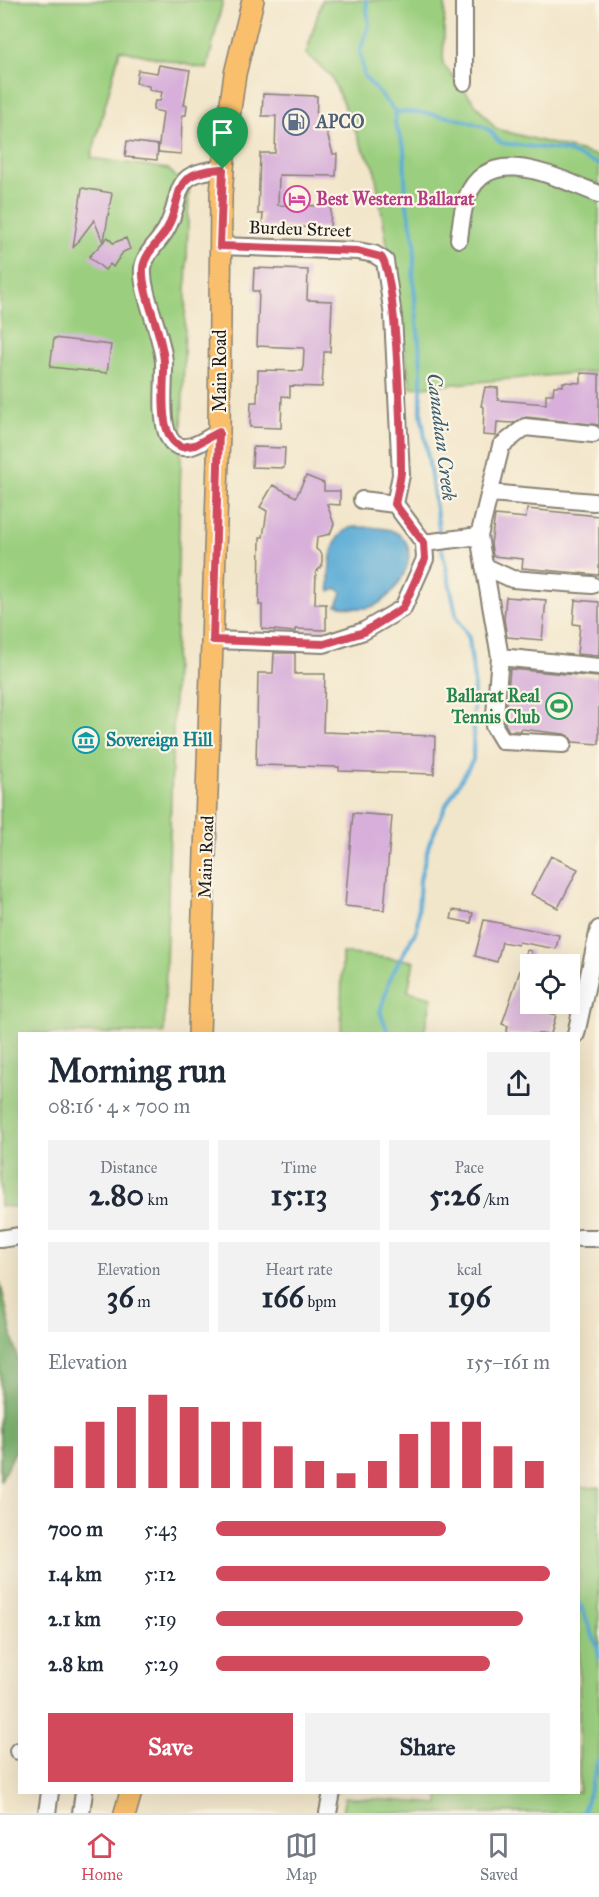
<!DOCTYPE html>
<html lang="en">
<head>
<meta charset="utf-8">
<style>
	:root { --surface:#fff; --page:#f2f2f3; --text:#1f2937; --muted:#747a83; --line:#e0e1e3; --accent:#d1495b }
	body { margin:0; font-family:"IM FELL Great Primer",serif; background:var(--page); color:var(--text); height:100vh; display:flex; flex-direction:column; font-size:22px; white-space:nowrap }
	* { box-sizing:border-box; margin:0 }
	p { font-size:20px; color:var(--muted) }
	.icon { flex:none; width:33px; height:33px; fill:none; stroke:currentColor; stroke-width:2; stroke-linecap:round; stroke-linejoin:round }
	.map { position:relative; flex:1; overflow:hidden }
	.panel { position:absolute; left:18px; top:1032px; width:562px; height:762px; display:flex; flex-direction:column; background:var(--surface); border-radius:0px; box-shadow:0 6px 24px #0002 }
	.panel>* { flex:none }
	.tools { position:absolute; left:520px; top:954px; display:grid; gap:12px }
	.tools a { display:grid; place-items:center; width:60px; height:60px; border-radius:0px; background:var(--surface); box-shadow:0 6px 24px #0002; font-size:30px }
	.pin { position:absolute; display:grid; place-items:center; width:51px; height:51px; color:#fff; margin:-62px -26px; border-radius:50% 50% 50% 0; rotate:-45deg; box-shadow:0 0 6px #0007 }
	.pin .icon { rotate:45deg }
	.round { display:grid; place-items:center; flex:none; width:63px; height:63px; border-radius:0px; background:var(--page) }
	.head { display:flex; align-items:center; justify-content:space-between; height:102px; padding:0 30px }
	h1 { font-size:33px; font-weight:700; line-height:45px }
	.figures { display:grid; grid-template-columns:repeat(3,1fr); gap:9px; height:102px; padding:6px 30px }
	.figures div { display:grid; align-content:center; border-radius:0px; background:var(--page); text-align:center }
	.figures b { font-size:30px; font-weight:700 }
	.figures small { font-size:16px; font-weight:400 }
	.figures p { font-size:16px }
	.chart { height:168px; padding:12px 30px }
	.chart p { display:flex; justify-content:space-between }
	.chart svg { width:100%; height:108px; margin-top:6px; stroke:var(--accent); stroke-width:6 }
	.button { display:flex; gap:12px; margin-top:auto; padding:12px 30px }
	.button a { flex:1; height:69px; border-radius:0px; background:var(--accent); color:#fff; font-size:24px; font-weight:700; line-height:69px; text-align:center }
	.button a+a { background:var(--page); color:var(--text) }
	ul { padding:0 30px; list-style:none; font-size:20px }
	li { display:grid; grid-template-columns:96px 72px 1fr; align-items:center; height:45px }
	li i { height:15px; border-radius:8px; background:var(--accent) }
	.tab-bar { display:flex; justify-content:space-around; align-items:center; height:84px; border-top:2px solid var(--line); background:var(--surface); font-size:16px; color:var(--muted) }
	.tab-bar a { display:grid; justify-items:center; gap:3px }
	.tab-bar .on { color:var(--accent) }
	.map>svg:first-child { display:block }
</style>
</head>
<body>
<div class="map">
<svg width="599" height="1813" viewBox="0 0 599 1813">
	<rect width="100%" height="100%" fill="#fcf5e5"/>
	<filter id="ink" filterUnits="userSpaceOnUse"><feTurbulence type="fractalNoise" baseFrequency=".0167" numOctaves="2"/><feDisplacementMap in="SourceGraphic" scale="12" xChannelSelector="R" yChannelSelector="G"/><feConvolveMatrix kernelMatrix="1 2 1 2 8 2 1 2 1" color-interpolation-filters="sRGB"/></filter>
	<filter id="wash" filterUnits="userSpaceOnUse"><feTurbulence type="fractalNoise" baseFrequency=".008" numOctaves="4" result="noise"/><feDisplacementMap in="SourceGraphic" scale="24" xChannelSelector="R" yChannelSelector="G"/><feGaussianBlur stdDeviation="1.35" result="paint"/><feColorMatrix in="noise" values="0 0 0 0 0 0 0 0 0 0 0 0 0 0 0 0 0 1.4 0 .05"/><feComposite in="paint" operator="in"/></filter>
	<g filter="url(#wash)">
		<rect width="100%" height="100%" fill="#f2e6ca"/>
		<!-- green -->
		<path fill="#9bcf7f" stroke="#5c764e" stroke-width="1.5" d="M0,0H223L207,69L120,50L91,158L168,169L189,189L164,1033L20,1034L19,1207L0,1206Z
			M322,0H445L443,64L496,129L599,156V371L411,388L374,166L363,149L331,76L306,54Z
			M342,953L414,961L408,991L432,997L424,1033H341Z
			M579,1487H599V1813H342L345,1797L439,1804V1793L579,1792Z"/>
		<!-- forest -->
		<path fill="#7cb26e" stroke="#4c6745" stroke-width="1.5" d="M0,1281L20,1370L19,1444L0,1482Z"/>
		<!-- water -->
		<path fill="#5cacd6" stroke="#3c6479" stroke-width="1.5" d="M370,527C377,528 387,528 393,531C428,546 398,595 374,606C363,610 348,608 337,605L342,593L338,589L330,591L329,587C329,569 329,536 350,528C355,526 364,528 370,527Z"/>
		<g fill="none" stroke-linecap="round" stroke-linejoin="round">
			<!-- stream -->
			<path stroke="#5cacd6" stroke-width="4" d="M366,0L369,26L360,51L364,76L396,112L395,123L404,148L406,201L415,243L413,276L421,366V412L440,535
				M396,112C416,110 473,119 489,130C495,134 495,140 502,143L566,151L599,164
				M389,1034L380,1012L391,976L417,929L420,879L429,844L446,805L473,760L474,680L469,638L457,618L442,549
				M579,1601L598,1648L599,1658
				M583,1813L599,1760"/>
		</g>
		<g id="blocks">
			<!-- building -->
			<path fill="#d7afda" d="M159,65L190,70L184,105H187L186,115H182L181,154L158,152L163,112L153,110L155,101H160L162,92L149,90V86L136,83L138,70L157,73Z
				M263,94L317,96L316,127H325L333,154H337L336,176L279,175L278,205L331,206L330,228L262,226L263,214H258L260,153H275L276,116H262Z
				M127,141L158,145L157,160L125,157Z
				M82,188L112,193L104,241L108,237L113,243L126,238L130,249L123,252L113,267L110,264L105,270L89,257L103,242L94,220L73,248Z
				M254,268L308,270L307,300L332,301L330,352H324L322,387L290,386V397L282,396L281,428L250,427L251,402H257L258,370L303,371L304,348L257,346L259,291H253Z
				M54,338L111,345L107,373L50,367Z
				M581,373L599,374V425L526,417L513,423L497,422L496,436L483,435L484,407L481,406L485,387L498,388V400L546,404V394H553L554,386H563V382L581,383Z
				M253,447L285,448L284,468L252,467Z
				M306,476L324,483V491H340V505L327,504L334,524L330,534L317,537L316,549L322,554V566L316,572L315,604H326V630L295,629V632L262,629V605H259L260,537H263L267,511L260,507L273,485L296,497Z
				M527,509L599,516V575L522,568L523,559L493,556L491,544L495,515L526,518Z
				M506,597L546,600L542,640L507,637L504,619Z
				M575,600L599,602V656L577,654L580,625L573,624Z
				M274,653H295V674H325L323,732L435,736L434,774L339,771V767L256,765L258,673H273Z
				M510,669L599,677V744L573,742L569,736L564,734L521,729V731H509L505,724Z
				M353,813L392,816L384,910L345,906Z
				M551,856L578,869L558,908L531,894Z
				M453,910L473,913L471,923L451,919Z
				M484,920L559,935L556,949L519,942L518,945L502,942L497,962L475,956Z
				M527,950L531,951V1009L556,1015L551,1034H506L508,1026L502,1024Z"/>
		</g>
	</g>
	<g filter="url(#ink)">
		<use href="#blocks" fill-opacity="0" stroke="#878173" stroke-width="1.5"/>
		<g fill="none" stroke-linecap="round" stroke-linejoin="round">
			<defs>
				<path id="minor" d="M464,82V0
					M459,239C461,225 462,210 467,197C490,141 558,179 599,194
					M220,246L358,251L374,254L385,261L393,316L401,475L395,504
					M219,432C207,438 187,455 173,443C158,429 165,381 164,362C162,333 141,293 143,268C145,252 160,242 167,228C185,194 168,172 223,169
					M490,493L594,502
					M479,536L501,446L525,427L593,434
					M424,543L479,536L500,657L599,667
					M484,566L512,579L592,585
					M213,640L324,644L364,631L403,608L425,559L424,543L395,504L362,500
					M500,657L494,726L503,741L563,744
					M576,1034L599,929
					M579,1238H599
					M0,1239L20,1236
					M18,1751H20
					M47,1813L50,1792
					M81,1813L84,1792
					M328,1813L332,1792"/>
				<path id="major" d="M199,1034L219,432L221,195L225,145L235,74L253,0
					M125,1813L131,1792"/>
			</defs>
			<!-- minor casing -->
			<use href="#minor" stroke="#878173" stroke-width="20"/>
			<!-- major casing -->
			<use href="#major" stroke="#878173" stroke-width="24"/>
			<!-- minor -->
			<use href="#minor" stroke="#fff" stroke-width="16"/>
			<!-- major -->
			<use href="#major" stroke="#f9bf6d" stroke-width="21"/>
		</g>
	</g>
	<g fill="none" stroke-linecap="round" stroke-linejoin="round" filter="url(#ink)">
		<defs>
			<path id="route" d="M223,169L220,246L358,251L381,257C397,273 401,441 401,472C400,482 397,494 395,504L424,543L425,559L403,608L364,632L324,644L213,640L219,432L195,445L182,447C156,438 165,385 164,362C163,333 141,294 143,268C145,252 160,242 167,229C185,194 168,172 223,169Z"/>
		</defs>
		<!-- route casing -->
		<use href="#route" stroke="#fff" stroke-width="12"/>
		<!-- route -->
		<use href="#route" stroke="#d1495b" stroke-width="8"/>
	</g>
	<!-- icons -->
	<defs>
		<symbol id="fuel-ring" viewBox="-11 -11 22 22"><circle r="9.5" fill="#fcf5e5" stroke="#5c6f8a" stroke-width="1.5"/><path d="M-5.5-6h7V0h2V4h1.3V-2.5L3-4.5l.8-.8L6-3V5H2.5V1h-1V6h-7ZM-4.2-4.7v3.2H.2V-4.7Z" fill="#5c6f8a"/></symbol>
		<symbol id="hotel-ring" viewBox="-11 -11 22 22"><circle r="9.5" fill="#fcf5e5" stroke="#d1479c" stroke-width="1.5"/><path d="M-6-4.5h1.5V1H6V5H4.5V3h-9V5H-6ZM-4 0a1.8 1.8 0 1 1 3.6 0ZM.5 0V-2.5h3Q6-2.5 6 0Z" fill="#d1479c"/></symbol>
		<symbol id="stadium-ring" viewBox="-11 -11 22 22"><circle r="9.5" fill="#fcf5e5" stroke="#2e9e5b" stroke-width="1.5"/><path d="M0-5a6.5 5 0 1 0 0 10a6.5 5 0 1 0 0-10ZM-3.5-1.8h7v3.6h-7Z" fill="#2e9e5b"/></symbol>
		<symbol id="museum-ring" viewBox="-11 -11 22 22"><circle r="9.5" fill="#fcf5e5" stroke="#0f9aa8" stroke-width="1.5"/><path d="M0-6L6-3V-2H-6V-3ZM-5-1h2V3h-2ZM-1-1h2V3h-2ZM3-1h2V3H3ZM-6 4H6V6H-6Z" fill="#0f9aa8"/></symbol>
	</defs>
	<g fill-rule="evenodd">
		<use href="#fuel-ring" x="281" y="107" width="30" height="30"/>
		<use href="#hotel-ring" x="282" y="184" width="30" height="30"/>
		<use href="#stadium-ring" x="544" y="691" width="30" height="30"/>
		<use href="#museum-ring" x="71" y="725" width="30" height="30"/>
	</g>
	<g text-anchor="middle" stroke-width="4.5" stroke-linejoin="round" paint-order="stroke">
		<!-- service labels -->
		<g font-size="18" font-weight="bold" fill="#4e5e75" stroke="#fcf5e5" text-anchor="start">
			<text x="316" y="128">APCO</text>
		</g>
		<!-- hotel labels -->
		<g font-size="18" font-weight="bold" fill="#b23c85" stroke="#fcf5e5" text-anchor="start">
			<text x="316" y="205">Best Western Ballarat</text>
		</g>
		<!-- street labels -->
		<g font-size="18" fill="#1c1c1c" stroke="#fcf5e5">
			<text transform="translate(300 229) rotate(2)" y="6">Burdeu Street</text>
			<text transform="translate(220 371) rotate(-90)" y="6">Main Road</text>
			<text transform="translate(206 857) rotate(-88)" y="6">Main Road</text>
		</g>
		<!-- leisure labels -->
		<g font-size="18" font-weight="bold" fill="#27864d" stroke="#fcf5e5" text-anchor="end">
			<text x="540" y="702">Ballarat Real<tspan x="540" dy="21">Tennis Club</tspan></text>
		</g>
		<!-- culture labels -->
		<g font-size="18" font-weight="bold" fill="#0d838f" stroke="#fcf5e5" text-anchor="start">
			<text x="106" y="746">Sovereign Hill</text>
		</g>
		<!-- water labels -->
		<g font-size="20" font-style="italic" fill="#395d70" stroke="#fcf5e5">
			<text transform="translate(442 437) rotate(83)" y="7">Canadian Creek</text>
		</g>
	</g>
</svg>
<div class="tools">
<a><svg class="icon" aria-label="locate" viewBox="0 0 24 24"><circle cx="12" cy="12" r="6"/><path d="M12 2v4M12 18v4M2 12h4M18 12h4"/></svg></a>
</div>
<div class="pin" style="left:223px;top:169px;background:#1e9e55"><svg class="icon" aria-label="arrive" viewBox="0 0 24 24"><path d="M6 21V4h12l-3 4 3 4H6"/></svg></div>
<section class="panel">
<div class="head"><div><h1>Morning run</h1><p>08:16 · 4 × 700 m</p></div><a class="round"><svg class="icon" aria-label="share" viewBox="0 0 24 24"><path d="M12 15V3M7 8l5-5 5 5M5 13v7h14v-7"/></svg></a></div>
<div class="figures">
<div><p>Distance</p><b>2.80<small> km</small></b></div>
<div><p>Time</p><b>15:13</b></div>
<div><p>Pace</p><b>5:26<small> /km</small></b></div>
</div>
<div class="figures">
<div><p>Elevation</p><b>36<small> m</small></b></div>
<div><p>Heart rate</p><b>166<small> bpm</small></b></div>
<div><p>kcal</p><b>196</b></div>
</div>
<div class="chart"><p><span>Elevation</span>155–161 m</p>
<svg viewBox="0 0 160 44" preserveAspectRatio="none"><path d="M5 44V27M15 44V17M25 44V11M35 44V6M45 44V11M55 44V17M65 44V17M75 44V27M85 44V33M95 44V38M105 44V33M115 44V22M125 44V17M135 44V17M145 44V27M155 44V33"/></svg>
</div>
<ul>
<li><b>700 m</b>5:43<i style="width:69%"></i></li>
<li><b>1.4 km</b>5:12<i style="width:100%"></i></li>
<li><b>2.1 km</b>5:19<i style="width:92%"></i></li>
<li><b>2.8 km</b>5:29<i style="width:82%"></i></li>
</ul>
<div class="button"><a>Save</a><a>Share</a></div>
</section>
</div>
<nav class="tab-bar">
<a class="on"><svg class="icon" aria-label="home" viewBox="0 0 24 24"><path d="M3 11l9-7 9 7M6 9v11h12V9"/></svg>Home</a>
<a><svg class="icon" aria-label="map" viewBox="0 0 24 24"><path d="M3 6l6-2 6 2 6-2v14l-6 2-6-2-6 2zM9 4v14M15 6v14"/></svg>Map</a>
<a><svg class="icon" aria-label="saved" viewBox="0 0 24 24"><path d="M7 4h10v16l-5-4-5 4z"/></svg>Saved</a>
</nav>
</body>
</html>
